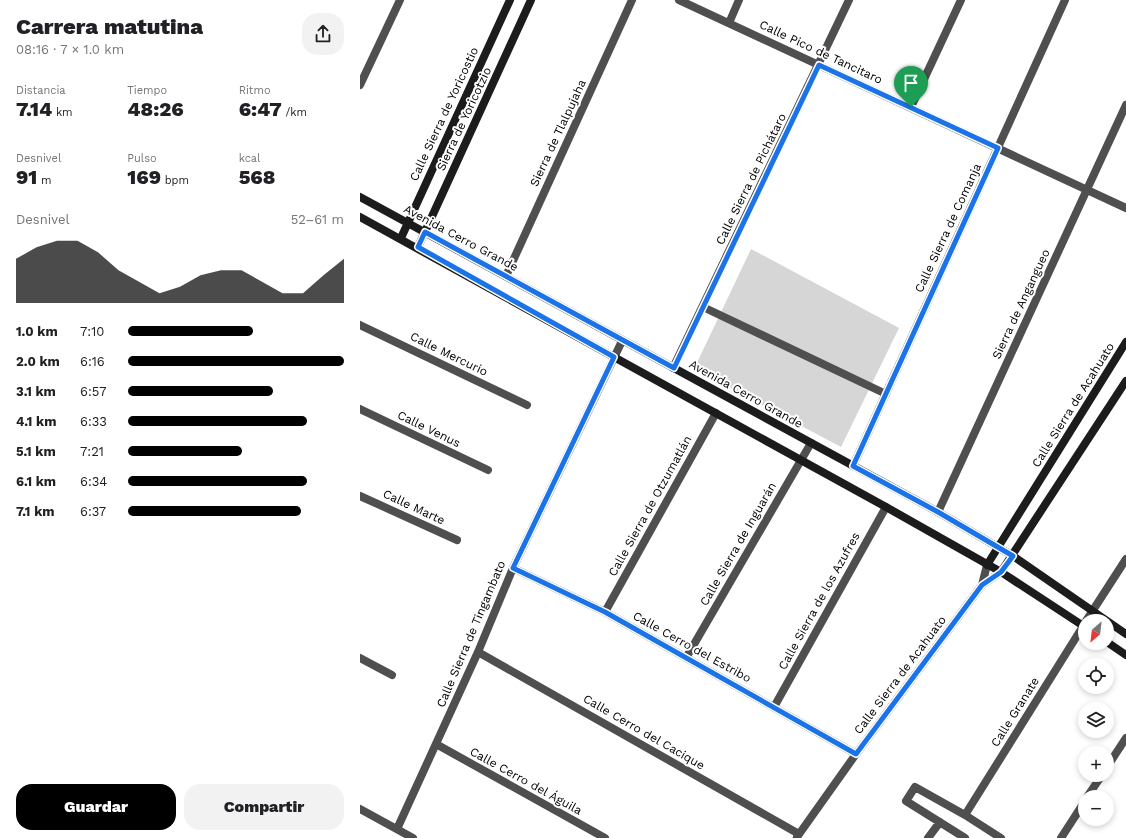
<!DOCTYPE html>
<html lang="es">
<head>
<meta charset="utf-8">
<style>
	:root { --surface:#fff; --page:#f2f2f2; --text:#202124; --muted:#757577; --accent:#000 }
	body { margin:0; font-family:"Work Sans",sans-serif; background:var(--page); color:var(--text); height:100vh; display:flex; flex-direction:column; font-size:15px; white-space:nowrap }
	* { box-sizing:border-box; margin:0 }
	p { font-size:13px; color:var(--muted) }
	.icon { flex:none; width:22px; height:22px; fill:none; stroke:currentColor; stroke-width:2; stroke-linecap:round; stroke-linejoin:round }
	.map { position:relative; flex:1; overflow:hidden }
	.panel { display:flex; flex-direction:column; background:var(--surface); width:360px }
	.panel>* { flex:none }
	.needle { width:26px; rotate:208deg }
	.fabs { position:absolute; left:718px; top:614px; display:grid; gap:8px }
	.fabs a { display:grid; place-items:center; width:36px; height:36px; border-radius:50%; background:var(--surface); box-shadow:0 2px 6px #0003; font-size:20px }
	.pin { position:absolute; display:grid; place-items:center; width:34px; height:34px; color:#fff; margin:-41px -17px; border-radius:50% 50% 50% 0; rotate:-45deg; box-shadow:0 0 4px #0007 }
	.pin .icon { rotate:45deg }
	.round { display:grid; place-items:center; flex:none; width:42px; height:42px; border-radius:16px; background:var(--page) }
	.overview { display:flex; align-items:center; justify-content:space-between; height:68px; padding:0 16px }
	h1 { font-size:22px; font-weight:800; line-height:30px }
	.figures { display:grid; grid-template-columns:repeat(3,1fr); gap:6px; height:68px; padding:4px 16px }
	.figures div { display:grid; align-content:center }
	.figures b { font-size:20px; font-weight:800 }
	.figures small { font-size:11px; font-weight:400 }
	.figures p { font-size:11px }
	.chart { height:112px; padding:8px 16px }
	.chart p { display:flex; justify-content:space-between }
	.chart svg { width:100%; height:72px; margin-top:4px; fill:var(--accent); opacity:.7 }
	.primary-button { display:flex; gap:8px; margin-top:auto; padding:8px 16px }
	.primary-button a { flex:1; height:46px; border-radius:16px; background:var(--accent); color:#fff; font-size:16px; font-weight:800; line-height:46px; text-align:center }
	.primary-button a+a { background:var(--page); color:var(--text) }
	ul { padding:0 16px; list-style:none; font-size:13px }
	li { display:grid; grid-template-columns:64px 48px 1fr; align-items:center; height:30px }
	li i { height:10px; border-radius:5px; background:var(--accent) }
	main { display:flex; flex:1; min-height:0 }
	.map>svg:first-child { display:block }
</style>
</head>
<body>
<main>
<section class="panel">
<div class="overview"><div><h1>Carrera matutina</h1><p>08:16 · 7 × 1.0 km</p></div><a class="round"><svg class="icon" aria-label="share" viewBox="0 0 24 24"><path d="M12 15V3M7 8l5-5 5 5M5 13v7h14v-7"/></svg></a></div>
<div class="figures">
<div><p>Distancia</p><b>7.14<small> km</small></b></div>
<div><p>Tiempo</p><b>48:26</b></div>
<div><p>Ritmo</p><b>6:47<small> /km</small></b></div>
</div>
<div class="figures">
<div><p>Desnivel</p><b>91<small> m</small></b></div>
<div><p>Pulso</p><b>169<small> bpm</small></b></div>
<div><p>kcal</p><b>568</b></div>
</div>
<div class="chart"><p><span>Desnivel</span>52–61 m</p>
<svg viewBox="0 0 160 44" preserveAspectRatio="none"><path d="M0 44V17L10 10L20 6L30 6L40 13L50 24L60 31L70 38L80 34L90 27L100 24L110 24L120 31L130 38L140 38L150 27L160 17V44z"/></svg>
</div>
<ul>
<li><b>1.0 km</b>7:10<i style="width:58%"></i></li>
<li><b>2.0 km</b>6:16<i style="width:100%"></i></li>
<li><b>3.1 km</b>6:57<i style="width:67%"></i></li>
<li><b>4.1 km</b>6:33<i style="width:83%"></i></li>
<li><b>5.1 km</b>7:21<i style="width:53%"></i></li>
<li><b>6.1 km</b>6:34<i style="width:83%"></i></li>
<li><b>7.1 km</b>6:37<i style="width:80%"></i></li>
</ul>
<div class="primary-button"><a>Guardar</a><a>Compartir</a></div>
</section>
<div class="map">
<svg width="766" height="838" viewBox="0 0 766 838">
	<rect width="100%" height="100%" fill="#fff"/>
	<!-- green -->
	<path fill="#d6d6d6" d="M391,249L539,328L481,447L334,369Z"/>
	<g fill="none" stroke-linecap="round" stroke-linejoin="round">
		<!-- lane -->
		<path stroke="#4f4f4f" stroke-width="8" d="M343,307L526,394"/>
		<!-- street -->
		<path stroke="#4f4f4f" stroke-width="8" d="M319,0L766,208
			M369,23L379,0
			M0,85L40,0
			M551,107L601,0
			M146,276L272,0
			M0,325L167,405
			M313,368L489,0
			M0,409L128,470
			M493,466L705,0
			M0,496L97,540
			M578,512L766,105
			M153,568L245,612L496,754
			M622,585L627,565
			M245,612L356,413
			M726,621L766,559
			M118,652L439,834
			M0,658L32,675
			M326,658L451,443
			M414,707L526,507
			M76,744L245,838
			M747,767L766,738
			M727,797L742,775
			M0,809L53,838
			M605,815L725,623
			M37,829L118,652L153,568L262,341
			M437,837L496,754L622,585L641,572
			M568,838L580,822
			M605,838L546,801L555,787L605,815L641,838
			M701,838L725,801"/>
		<!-- secondary -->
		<path stroke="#1c1c1c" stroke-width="8" d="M0,197L578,512L653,556L766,634
			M0,217L526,507L641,572L725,627
			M41,238L150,0
			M58,247L171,0
			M627,565L766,342
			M641,572L766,381
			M747,642L766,655"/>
	</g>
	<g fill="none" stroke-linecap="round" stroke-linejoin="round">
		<defs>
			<path id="route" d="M459,65L638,148L493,466L578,512L653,556L641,572L622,585L496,754L245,612L153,568L254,357L58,247L65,232L314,368Z"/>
		</defs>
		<!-- route casing -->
		<use href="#route" stroke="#fff" stroke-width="8"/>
		<!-- route -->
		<use href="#route" stroke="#1a73e8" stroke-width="5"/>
	</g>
	<g text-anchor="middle" stroke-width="4" stroke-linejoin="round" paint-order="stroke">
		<!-- street labels -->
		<g font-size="12" fill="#000" stroke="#fff">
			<text transform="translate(461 52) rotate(25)" y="4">Calle Pico de Tancitaro</text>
			<text transform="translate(84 114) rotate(-65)" y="4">Calle Sierra de Yoricostio</text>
			<text transform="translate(104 119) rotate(-65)" y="4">Sierra de Yoricotzio</text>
			<text transform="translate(198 133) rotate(-65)" y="4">Sierra de Tlalpujaha</text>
			<text transform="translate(391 179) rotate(-64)" y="4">Calle Sierra de Pichátaro</text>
			<text transform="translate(588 228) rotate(-65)" y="4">Calle Sierra de Comanja</text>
			<text transform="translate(101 238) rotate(28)" y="4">Avenida Cerro Grande</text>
			<text transform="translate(661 304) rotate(-65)" y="4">Sierra de Angangueo</text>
			<text transform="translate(89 354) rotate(26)" y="4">Calle Mercurio</text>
			<text transform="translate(386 394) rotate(29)" y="4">Avenida Cerro Grande</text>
			<text transform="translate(713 405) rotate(-58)" y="4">Calle Sierra de Acahuato</text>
			<text transform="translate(69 429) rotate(26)" y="4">Calle Venus</text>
			<text transform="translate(290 506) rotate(-61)" y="4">Calle Sierra de Otzumatlán</text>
			<text transform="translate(54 507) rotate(25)" y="4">Calle Marte</text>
			<text transform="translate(378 544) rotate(-60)" y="4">Calle Sierra de Inguarán</text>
			<text transform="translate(459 601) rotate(-61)" y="4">Calle Sierra de los Azufres</text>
			<text transform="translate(111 634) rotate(-67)" y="4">Calle Sierra de Tingambato</text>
			<text transform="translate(332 647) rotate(29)" y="4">Calle Cerro del Estribo</text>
			<text transform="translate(540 675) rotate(-53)" y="4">Calle Sierra de Acahuato</text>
			<text transform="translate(655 712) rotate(-58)" y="4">Calle Granate</text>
			<text transform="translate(284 732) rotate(30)" y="4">Calle Cerro del Cacique</text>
			<text transform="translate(166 781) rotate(29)" y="4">Calle Cerro del Águila</text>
		</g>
	</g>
</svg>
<div class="fabs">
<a><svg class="needle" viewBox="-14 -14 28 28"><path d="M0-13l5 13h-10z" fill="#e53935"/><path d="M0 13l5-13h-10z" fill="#757577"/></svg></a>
<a><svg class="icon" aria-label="locate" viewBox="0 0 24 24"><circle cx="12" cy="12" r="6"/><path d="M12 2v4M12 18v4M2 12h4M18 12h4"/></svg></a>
<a><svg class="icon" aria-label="layers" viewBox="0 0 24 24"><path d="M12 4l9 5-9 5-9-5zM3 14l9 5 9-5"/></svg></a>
<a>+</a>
<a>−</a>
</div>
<div class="pin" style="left:551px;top:107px;background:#1e9e55"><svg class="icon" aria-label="arrive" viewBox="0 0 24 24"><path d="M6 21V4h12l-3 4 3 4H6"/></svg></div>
</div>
</main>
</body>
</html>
